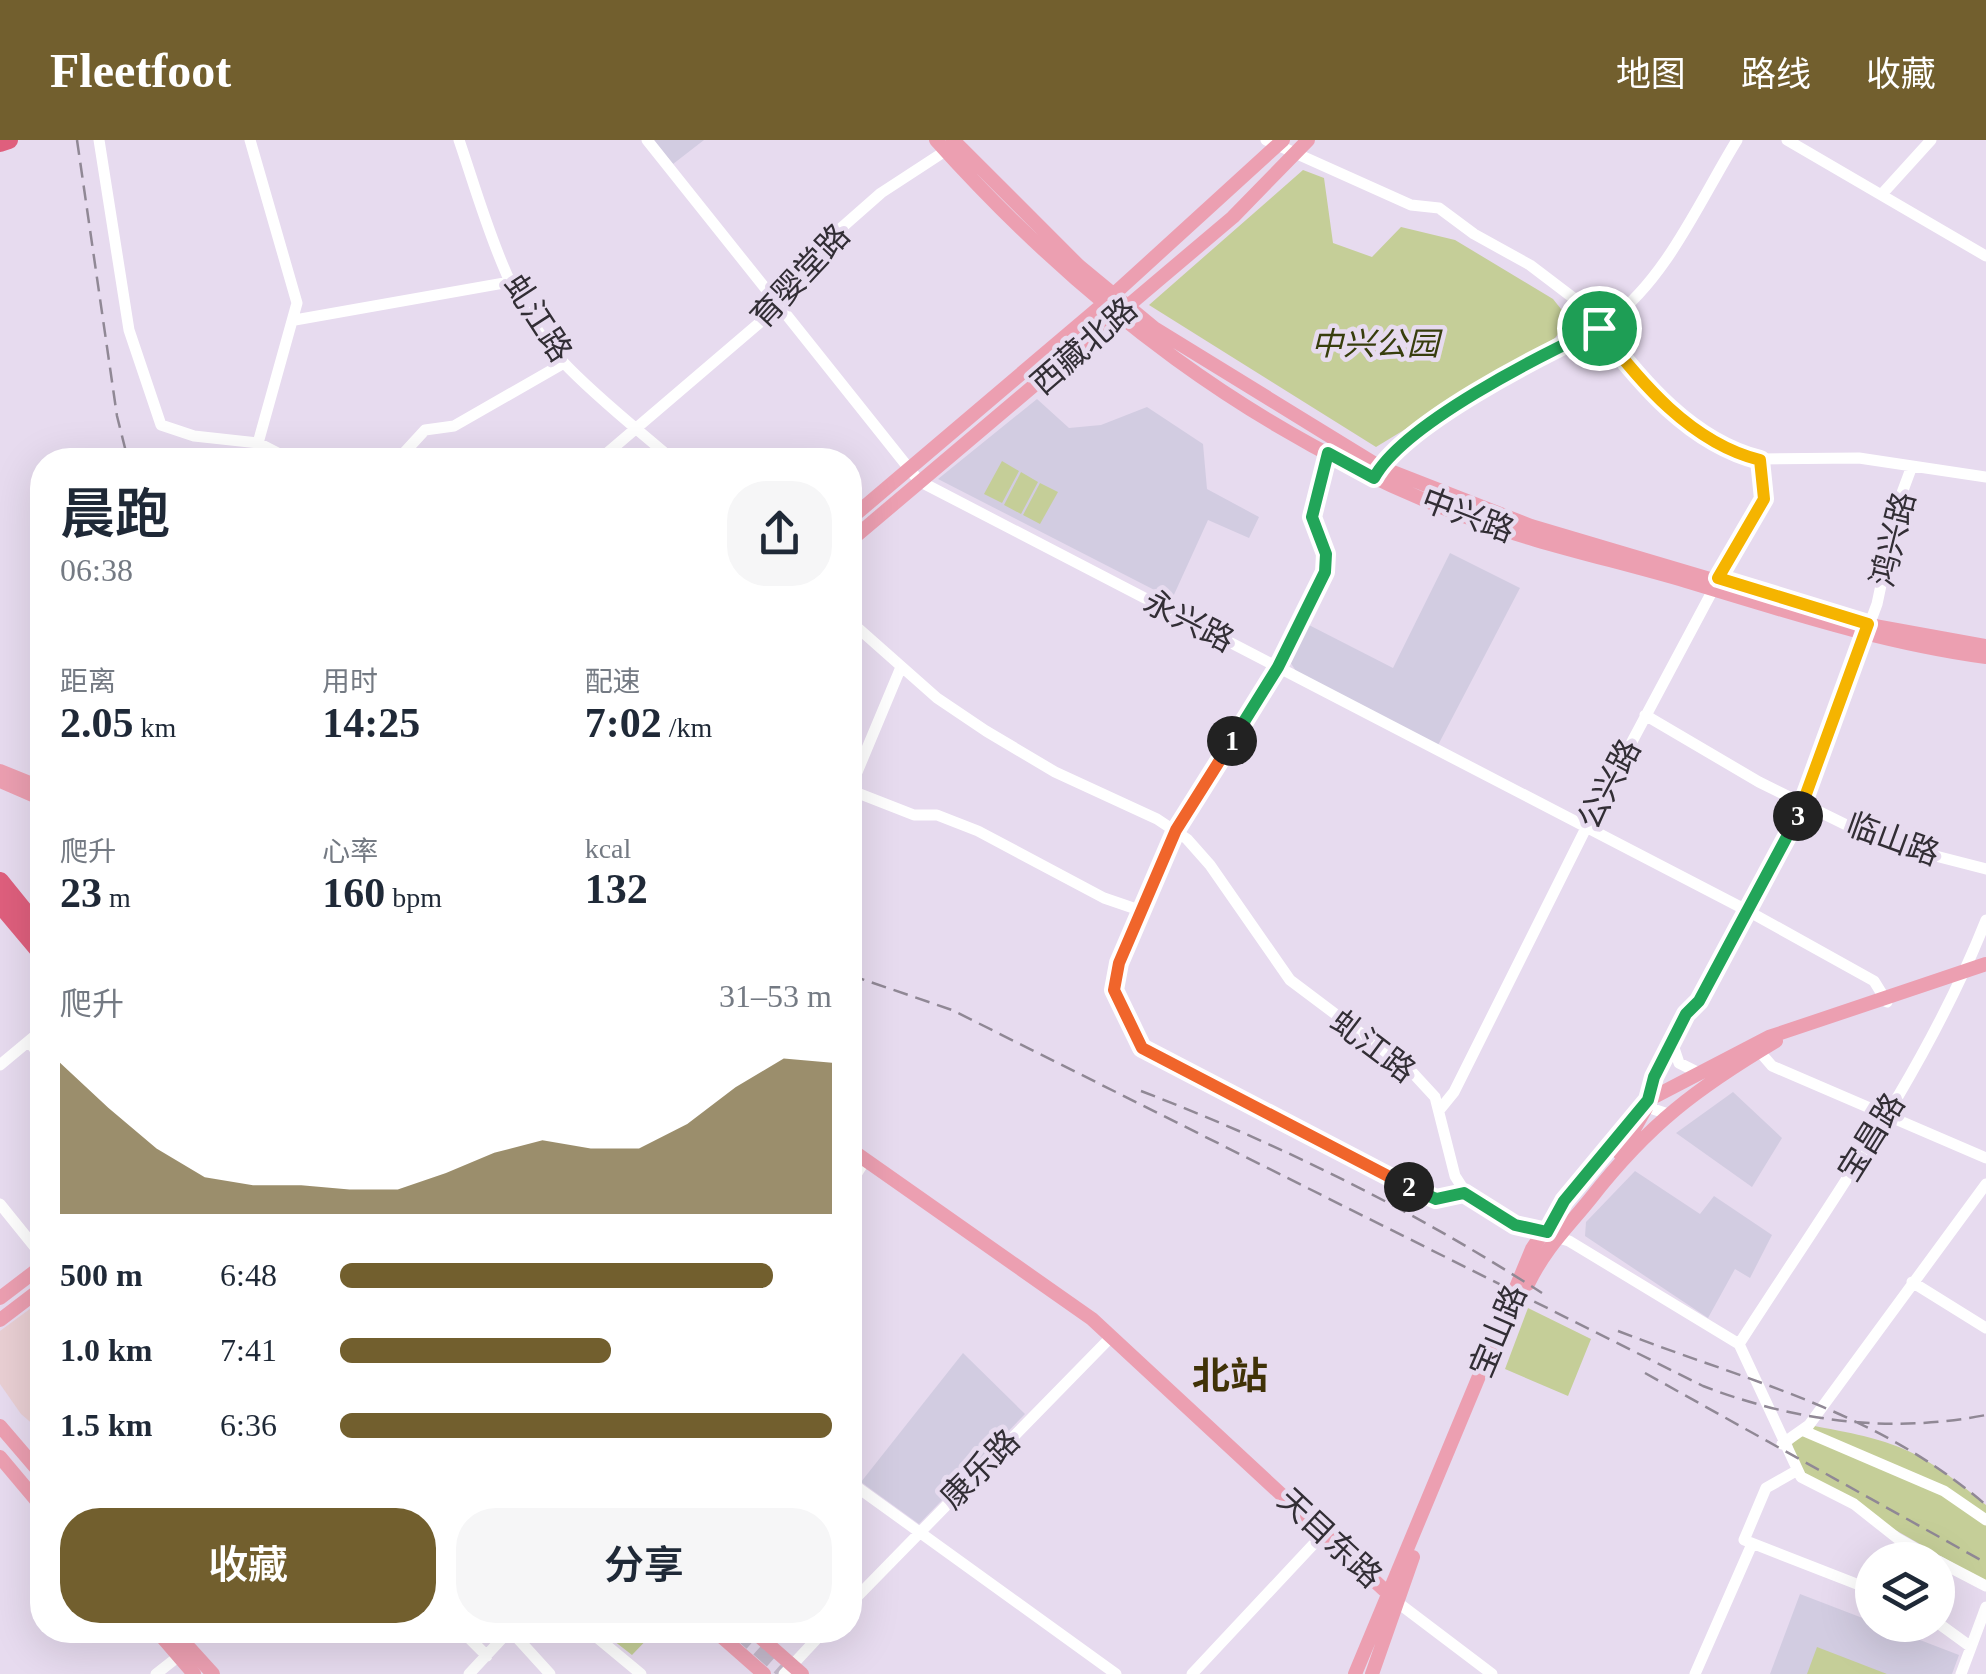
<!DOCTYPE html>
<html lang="zh">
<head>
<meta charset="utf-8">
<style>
	:root { --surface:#fff; --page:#f6f6f7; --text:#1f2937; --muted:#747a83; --accent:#725f2e }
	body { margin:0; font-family:"Times New Roman","Noto Sans SC",serif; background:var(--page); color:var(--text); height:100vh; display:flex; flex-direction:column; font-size:38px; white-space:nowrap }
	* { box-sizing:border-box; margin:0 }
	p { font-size:32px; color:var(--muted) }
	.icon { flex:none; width:55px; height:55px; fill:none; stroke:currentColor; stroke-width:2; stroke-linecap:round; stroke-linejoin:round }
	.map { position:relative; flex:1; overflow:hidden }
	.panel { position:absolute; left:30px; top:308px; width:832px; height:1195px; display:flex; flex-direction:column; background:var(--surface); border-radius:40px; box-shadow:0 10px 40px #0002 }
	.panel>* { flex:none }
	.controls { position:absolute; left:1855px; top:1402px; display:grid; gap:20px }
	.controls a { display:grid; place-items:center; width:100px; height:100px; border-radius:50%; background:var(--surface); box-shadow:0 10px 40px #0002; font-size:50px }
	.pin { position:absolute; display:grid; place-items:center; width:85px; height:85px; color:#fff; margin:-42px; border:5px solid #fff; border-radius:50%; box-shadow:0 2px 10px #0007 }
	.km { position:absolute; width:50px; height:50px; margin:-25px; border-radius:50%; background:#222; color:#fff; font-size:28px; line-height:50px; text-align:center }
	.round { display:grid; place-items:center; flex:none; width:105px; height:105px; border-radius:40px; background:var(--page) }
	.summary { display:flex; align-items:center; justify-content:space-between; height:170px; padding:0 30px }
	h1 { font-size:55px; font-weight:600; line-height:75px }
	.metrics { display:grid; grid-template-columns:repeat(3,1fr); gap:15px; height:170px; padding:10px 30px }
	.metrics div { display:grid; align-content:center }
	.metrics b { font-size:42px; font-weight:600 }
	.metrics small { font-size:28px; font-weight:400 }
	.metrics p { font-size:28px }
	.chart { height:280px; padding:20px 30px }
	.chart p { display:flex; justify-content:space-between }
	.chart svg { width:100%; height:180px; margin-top:10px; fill:var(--accent); opacity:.7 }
	.action { display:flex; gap:20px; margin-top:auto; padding:20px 30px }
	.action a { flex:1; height:115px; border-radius:40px; background:var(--accent); color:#fff; font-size:40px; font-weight:600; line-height:115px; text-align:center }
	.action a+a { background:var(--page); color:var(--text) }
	ul { padding:0 30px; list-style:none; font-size:32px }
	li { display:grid; grid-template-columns:160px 120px 1fr; align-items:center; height:75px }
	li i { height:25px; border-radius:12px; background:var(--accent) }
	header { display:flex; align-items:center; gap:60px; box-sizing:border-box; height:140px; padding:0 50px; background:var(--accent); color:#fff }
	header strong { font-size:48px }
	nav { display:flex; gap:55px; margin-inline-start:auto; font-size:35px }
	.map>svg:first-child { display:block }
</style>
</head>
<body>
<header>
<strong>Fleetfoot</strong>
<nav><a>地图</a><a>路线</a><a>收藏</a></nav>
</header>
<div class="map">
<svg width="1986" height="1534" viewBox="0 0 1986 1534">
	<rect width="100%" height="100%" fill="#e7dbef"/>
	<!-- commercial -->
	<path fill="#e9cfd3" d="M42,1160V1292L21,1274L0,1244V1191Z"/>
	<!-- education -->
	<path fill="#d2cce1" d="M654,0H704L673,24Z
		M1037,259L1069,288L1101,285L1147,267L1203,304L1207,349L1259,377L1249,398L1208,380L1172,459L938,339Z
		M1450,413L1520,448L1437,607L1296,531L1288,519L1305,483L1393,528Z
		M1733,952L1782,998L1752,1047L1676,993Z
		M1635,1031L1700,1074L1714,1056L1772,1095L1750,1138L1735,1129L1708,1178L1585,1096L1586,1082Z
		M963,1213L1025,1274L919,1384L861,1342Z
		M1800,1454L1959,1515L1952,1534H1770Z"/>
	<!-- green -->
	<path fill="#c5ce98" d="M1303,30L1324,38L1333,103L1372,117L1401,87L1455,100L1553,159L1569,179L1555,198L1376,307L1149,165Z
		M1002,321L1019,331L1002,363L984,354Z
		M1021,332L1038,342L1021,374L1004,365Z
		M1040,343L1058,352L1040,384L1023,375Z
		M1528,1168L1591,1199L1568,1256L1505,1229Z
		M1809,1285C1896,1301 1917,1307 1986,1365V1442L1810,1341L1797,1326L1792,1304Z
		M600,1490H656L632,1515Z
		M1817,1507L1887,1534H1807Z"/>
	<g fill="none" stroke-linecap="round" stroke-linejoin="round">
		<!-- highway-tunnel -->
		<path stroke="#c3b8ca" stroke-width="18" stroke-dasharray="18 9" stroke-linecap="butt" d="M739,1490L789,1534"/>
		<!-- minor -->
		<path stroke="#fff" stroke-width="11" d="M99,0L129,190L161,285L194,296L258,303L297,163L250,0
			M459,0C485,76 506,162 563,222C596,257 636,288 673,320
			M647,0L919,341L1748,771L1874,841L1887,862
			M1266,0L1411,65L1439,68L1474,94L1530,125L1580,163L1674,273L1734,310L1760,319L1859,318L1986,337
			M1787,0L1986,116
			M1882,54L1931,0
			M295,180L510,142
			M258,303L291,320
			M1327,313L1312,377L1326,414L1325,432L1278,527L1176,691L1119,823L1114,850L1142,908L1430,1057L1464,1053
			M402,315L425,290L454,286L564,223
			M599,320L778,167L831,97L881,53L953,6
			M1376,334C1414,266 1548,227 1610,180C1667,138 1700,60 1737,0
			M850,481L937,558L986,591L1055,632L1157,679L1187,699L1210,725L1290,840L1411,931L1435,957L1455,1036L1471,1061L1515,1085L1569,1101L1739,1204L1801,1337L1854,1364L1897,1398L1936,1420
			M1645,575L1759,642L1881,702L1986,729
			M850,649L901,527
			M850,650L914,675H937L978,691L1104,758L1142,771
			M29,902L42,918
			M1672,902L1679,923L1699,933
			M1754,905L1772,926L1986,1018
			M0,925L42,890
			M1441,968L1454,952L1587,686L1731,416L1760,370L1765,346L1760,319
			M1668,974L1653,969L1648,960L1654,937L1796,681L1877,464L1899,361L1912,326
			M850,1044L866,1019
			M0,1064L42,1116
			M1912,1142L1986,1188
			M1739,1204C1827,1067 1926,932 1986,780
			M1804,1291L1944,1351L1986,1380
			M1782,1304L1809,1285L1986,1044
			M1796,1331L1766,1348L1744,1400L1872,1450
			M850,1342L1116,1534
			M1938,1421L1986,1446
			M1397,1462L1492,1534
			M850,1464L1112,1196
			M1938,1483L1971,1507
			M461,1490L487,1516
			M510,1490L550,1534
			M588,1490L641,1534
			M156,1534L184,1512
			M469,1534L510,1490
			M784,1534L825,1490
			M1192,1534L1324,1393
			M1695,1534L1752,1404
			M1961,1534L1986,1467"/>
		<!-- major -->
		<path stroke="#ec9fb1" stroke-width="14" d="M936,0C1084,165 1253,294 1461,375C1534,403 1611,419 1686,441C1786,471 1882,503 1986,517
			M953,0L1079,126L1154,188L1380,327L1531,386L1794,464L1869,485L1986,506
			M850,379L1102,165L1283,0
			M850,401L1233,77L1308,0
			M0,631L42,648
			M0,641L42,659
			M850,1009L1092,1179L1393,1458
			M1620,1014L1646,968
			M1528,1144C1546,1107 1566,1089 1591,1058C1649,984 1697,948 1776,901
			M0,1158L42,1126
			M0,1180L42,1148
			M0,1286L42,1335
			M0,1317L42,1367
			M156,1490L194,1534
			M173,1490L213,1534
			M714,1490L764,1534
			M752,1490L802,1534
			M1355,1534L1532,1109L1564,1061L1648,960L1769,897L1986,824
			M1372,1534L1413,1417"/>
		<!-- highway -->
		<path stroke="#df5f7d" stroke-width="18" d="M0,3L9,0
			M0,741L42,793
			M0,764L42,814"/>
		<!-- rail -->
		<path stroke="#908895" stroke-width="2.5" stroke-dasharray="15 8" stroke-linecap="butt" d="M77,0L117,276L128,320
			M850,835L952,870L1703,1246C1794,1281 1889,1294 1986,1275
			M1141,951C1282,1005 1415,1071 1542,1153
			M1618,1191C1750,1242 1875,1270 1986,1365
			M1645,1233L1986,1423"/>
	</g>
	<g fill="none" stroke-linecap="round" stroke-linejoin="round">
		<defs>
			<path id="split-1" d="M1232,601L1278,527L1325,432L1326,414L1312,377L1328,313L1374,338C1403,284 1541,215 1599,188"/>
			<path id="split-2" d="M1232,601L1176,690L1119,823L1114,850L1142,908L1409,1047"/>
			<path id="split-3" d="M1409,1047L1436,1059L1464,1053L1515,1085L1547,1092L1564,1061L1648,960L1654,937L1686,874L1699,861L1798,676"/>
			<path id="split-4" d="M1599,188C1640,242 1691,303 1760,320L1764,359L1718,438L1868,484L1798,676"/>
		</defs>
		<!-- split-1 casing -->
		<use href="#split-1" stroke="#fff" stroke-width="20"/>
		<!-- split-2 casing -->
		<use href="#split-2" stroke="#fff" stroke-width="20"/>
		<!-- split-3 casing -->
		<use href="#split-3" stroke="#fff" stroke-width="20"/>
		<!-- split-4 casing -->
		<use href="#split-4" stroke="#fff" stroke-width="20"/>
		<!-- split-1 -->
		<use href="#split-1" stroke="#22a559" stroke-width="12"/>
		<!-- split-2 -->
		<use href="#split-2" stroke="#f0652b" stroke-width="12"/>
		<!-- split-3 -->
		<use href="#split-3" stroke="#22a559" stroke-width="12"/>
		<!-- split-4 -->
		<use href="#split-4" stroke="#f5b400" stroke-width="12"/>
	</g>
	<g text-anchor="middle" stroke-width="9" stroke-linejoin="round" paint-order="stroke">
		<!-- street labels -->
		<g font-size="32" fill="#322e35" stroke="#e7dbef">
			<text transform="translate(800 136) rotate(-47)" y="11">育婴堂路</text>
			<text transform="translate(538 178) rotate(57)" y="11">虬江路</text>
			<text transform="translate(1084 206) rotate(-41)" y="11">西藏北路</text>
			<text transform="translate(1468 375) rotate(21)" y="11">中兴路</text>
			<text transform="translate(1893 399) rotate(-76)" y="11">鸿兴路</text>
			<text transform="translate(1189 481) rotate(27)" y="11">永兴路</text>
			<text transform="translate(1609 644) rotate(-62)" y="11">公兴路</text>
			<text transform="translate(1893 699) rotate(20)" y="11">临山路</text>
			<text transform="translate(1373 906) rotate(37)" y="11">虬江路</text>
			<text transform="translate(1871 997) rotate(-58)" y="11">宝昌路</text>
			<text transform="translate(1498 1191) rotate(-67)" y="11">宝山路</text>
			<text transform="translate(980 1329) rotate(-45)" y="11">康乐路</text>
			<text transform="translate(1330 1398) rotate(43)" y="11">天目东路</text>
		</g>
		<!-- park labels -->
		<g font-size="32" font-style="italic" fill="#373d0c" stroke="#e7dbef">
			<text x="1375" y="215">中兴公园</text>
		</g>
		<!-- quarter labels -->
		<g font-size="38" font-weight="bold" fill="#403207" stroke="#e7dbef">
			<text x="1230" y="1249">北站</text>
		</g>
	</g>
</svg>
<div class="controls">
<a><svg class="icon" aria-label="layers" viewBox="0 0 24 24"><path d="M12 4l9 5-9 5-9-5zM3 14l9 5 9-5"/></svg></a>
</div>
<div class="pin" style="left:1599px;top:188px;background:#1e9e55"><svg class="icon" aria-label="arrive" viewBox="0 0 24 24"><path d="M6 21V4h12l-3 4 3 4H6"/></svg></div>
<b class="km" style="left:1232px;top:601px">1</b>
<b class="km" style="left:1409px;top:1047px">2</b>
<b class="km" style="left:1798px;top:676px">3</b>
<section class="panel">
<div class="summary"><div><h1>晨跑</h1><p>06:38</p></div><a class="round"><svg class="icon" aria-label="share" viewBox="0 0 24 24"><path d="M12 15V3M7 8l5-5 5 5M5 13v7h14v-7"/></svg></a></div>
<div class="metrics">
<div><p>距离</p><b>2.05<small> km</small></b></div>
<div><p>用时</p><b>14:25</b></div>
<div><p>配速</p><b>7:02<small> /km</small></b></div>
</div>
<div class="metrics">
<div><p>爬升</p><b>23<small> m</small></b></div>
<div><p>心率</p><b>160<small> bpm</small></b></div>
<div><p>kcal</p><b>132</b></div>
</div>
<div class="chart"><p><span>爬升</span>31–53 m</p>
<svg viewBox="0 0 160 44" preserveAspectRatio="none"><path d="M0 44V7L10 18L20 28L30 35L40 37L50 37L60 38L70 38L80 34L90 29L100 26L110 28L120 28L130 22L140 13L150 6L160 7V44z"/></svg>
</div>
<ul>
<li><b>500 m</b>6:48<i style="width:88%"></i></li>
<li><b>1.0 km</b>7:41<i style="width:55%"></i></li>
<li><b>1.5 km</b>6:36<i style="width:100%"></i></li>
</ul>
<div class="action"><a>收藏</a><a>分享</a></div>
</section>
</div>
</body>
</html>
